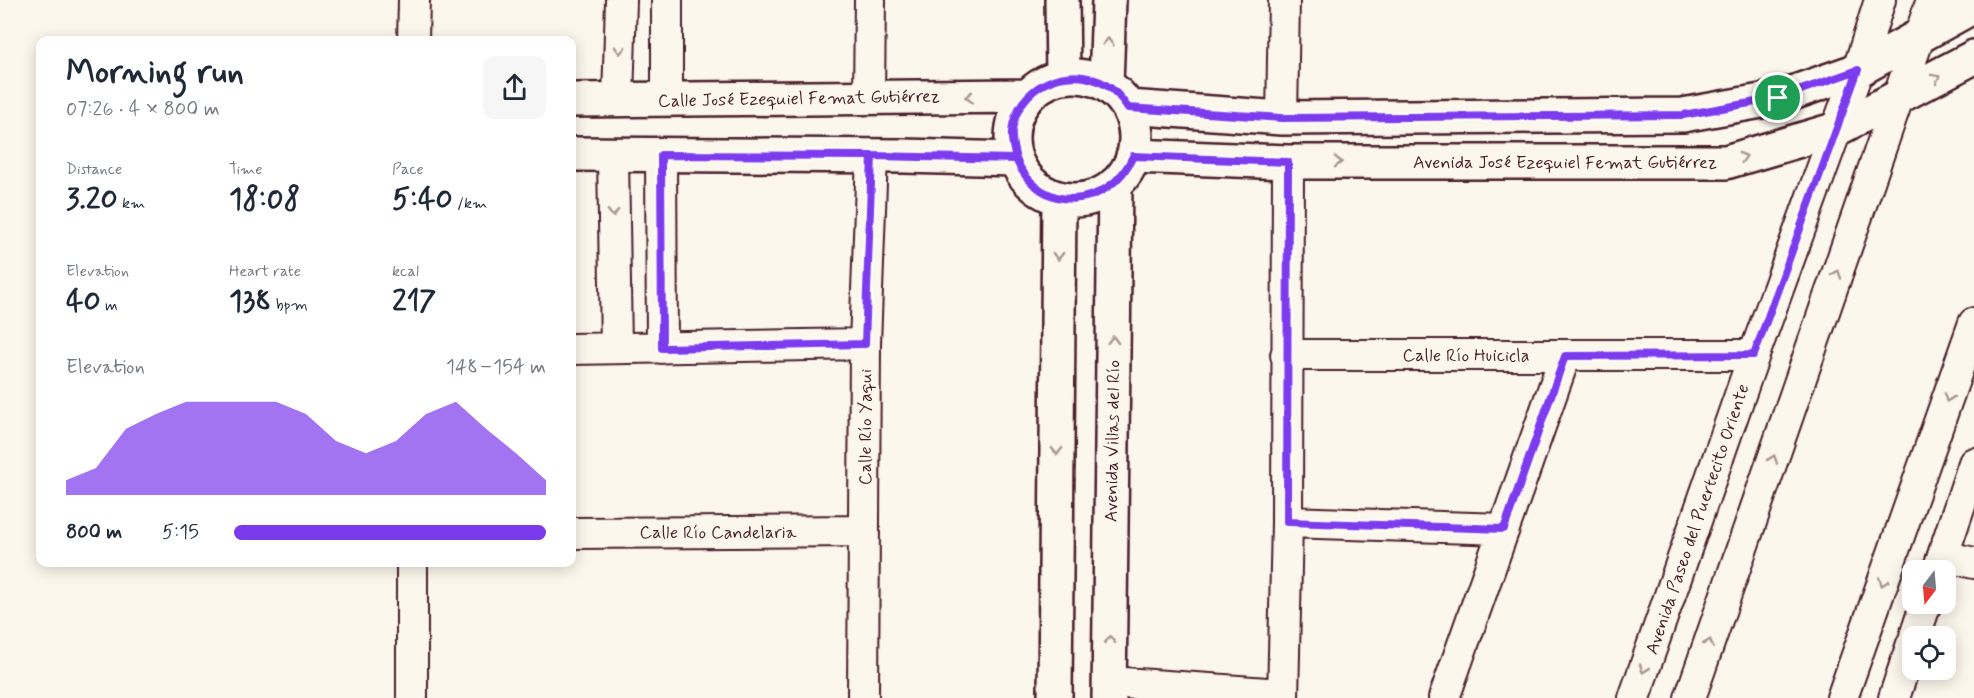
<!DOCTYPE html>
<html lang="en">
<head>
<meta charset="utf-8">
<style>
	:root { --surface:#fff; --page:#f6f6f7; --text:#1f2937; --muted:#747a83; --accent:#7c3aed }
	body { margin:0; font-family:Mynerve,sans-serif; background:var(--page); color:var(--text); height:100vh; display:flex; flex-direction:column; font-size:22px; white-space:nowrap }
	* { box-sizing:border-box; margin:0 }
	p { font-size:20px; color:var(--muted) }
	.icon { flex:none; width:33px; height:33px; fill:none; stroke:currentColor; stroke-width:2; stroke-linecap:round; stroke-linejoin:round }
	.map { position:relative; flex:1; overflow:hidden }
	.side { position:absolute; left:36px; top:36px; width:540px; height:531px; display:flex; flex-direction:column; background:var(--surface); border-radius:12px; box-shadow:0 3px 15px #0003 }
	.side>* { flex:none }
	.needle { width:39px; rotate:196deg }
	.fabs { position:absolute; left:1902px; top:560px; display:grid; gap:12px }
	.fabs a { display:grid; place-items:center; width:54px; height:54px; border-radius:12px; background:var(--surface); box-shadow:0 3px 15px #0003; font-size:30px }
	.pin { position:absolute; display:grid; place-items:center; width:51px; height:51px; color:#fff; margin:-26px; border:3px solid #fff; border-radius:50%; box-shadow:0 2px 6px #0007 }
	.round { display:grid; place-items:center; flex:none; width:63px; height:63px; border-radius:12px; background:var(--page) }
	.summary { display:flex; align-items:center; justify-content:space-between; height:102px; padding:0 30px }
	h1 { font-size:33px; font-weight:700; line-height:45px }
	.figures { display:grid; grid-template-columns:repeat(3,1fr); gap:9px; height:102px; padding:6px 30px }
	.figures div { display:grid; align-content:center }
	.figures b { font-size:30px; font-weight:700 }
	.figures small { font-size:16px; font-weight:400 }
	.figures p { font-size:16px }
	.chart { height:168px; padding:12px 30px }
	.chart p { display:flex; justify-content:space-between }
	.chart svg { width:100%; height:108px; margin-top:6px; fill:var(--accent); opacity:.7 }
	ul { padding:0 30px; list-style:none; font-size:20px }
	li { display:grid; grid-template-columns:96px 72px 1fr; align-items:center; height:45px }
	li i { height:15px; border-radius:8px; background:var(--accent) }
	.map>svg:first-child { display:block }
</style>
</head>
<body>
<div class="map">
<svg width="1974" height="698" viewBox="0 0 1974 698">
	<rect width="100%" height="100%" fill="#fbf7ec"/>
	<filter id="ink" filterUnits="userSpaceOnUse"><feTurbulence type="fractalNoise" baseFrequency=".0167" numOctaves="2"/><feDisplacementMap in="SourceGraphic" scale="12" xChannelSelector="R" yChannelSelector="G"/><feConvolveMatrix kernelMatrix="1 2 1 2 8 2 1 2 1" color-interpolation-filters="sRGB"/></filter>
	<g filter="url(#ink)">
		<g fill="none" stroke-linecap="round" stroke-linejoin="round">
			<defs>
				<path id="minor" d="M667,0V99
					M413,40L414,0
					M869,98L870,0
					M618,100L621,0
					M1282,118L1284,0
					M613,155L616,348
					M661,155L662,348
					M572,349L865,344
					M1286,355H1754
					M1287,522L1504,529
					M572,533L864,531
					M1943,556L1974,563
					M1938,570L1974,463
					M1915,636L1926,603
					M1109,682L1283,694
					M412,698V562
					M863,698L865,344L872,156
					M1283,698L1287,522L1288,162
					M1444,698L1565,356
					M1634,698L1754,355L1858,70L1880,0
					M1690,698L1932,0
					M1842,698L1974,323
					M1894,698L1912,644"/>
				<path id="tertiary" d="M1062,0L1063,77
					M1012 138a62 62 0 1 1 124 0a62 62 0 1 1-124 0Z
					M1106,85L1109,0
					M572,100L1027,96
					M1128,107L1282,118L1683,115L1778,98L1858,70L1974,6
					M572,154L904,156L1015,159
					M1133,156L1288,162H1726L1837,129L1974,57
					M1055,698L1059,198
					M1109,698L1115,184"/>
			</defs>
			<!-- minor casing -->
			<use href="#minor" stroke="#4a1f2b" stroke-width="34"/>
			<!-- tertiary casing -->
			<use href="#tertiary" stroke="#4a1f2b" stroke-width="38"/>
			<!-- minor -->
			<use href="#minor" stroke="#fbf7ec" stroke-width="30"/>
			<!-- tertiary -->
			<use href="#tertiary" stroke="#fbf7ec" stroke-width="33"/>
		</g>
		<!-- one-way arrows -->
		<defs><path id="oneway-chevron" d="M-2-3.5L2.5 0L-2 3.5" fill="none" stroke-width="1.6" stroke-linecap="round" stroke-linejoin="round" transform="scale(1.5)"/></defs>
		<g stroke="#ab9695">
			<use href="#oneway-chevron" transform="translate(1108 42) rotate(-88)"/>
			<use href="#oneway-chevron" transform="translate(620 50) rotate(92)"/>
			<use href="#oneway-chevron" transform="translate(1936 78) rotate(-29)"/>
			<use href="#oneway-chevron" transform="translate(969 97) rotate(179)"/>
			<use href="#oneway-chevron" transform="translate(1743 157) rotate(-17)"/>
			<use href="#oneway-chevron" transform="translate(1338 162)"/>
			<use href="#oneway-chevron" transform="translate(613 213) rotate(89)"/>
			<use href="#oneway-chevron" transform="translate(1058 256) rotate(90)"/>
			<use href="#oneway-chevron" transform="translate(1837 274) rotate(-71)"/>
			<use href="#oneway-chevron" transform="translate(1113 340) rotate(-89)"/>
			<use href="#oneway-chevron" transform="translate(1948 398) rotate(109)"/>
			<use href="#oneway-chevron" transform="translate(1057 451) rotate(90)"/>
			<use href="#oneway-chevron" transform="translate(1773 459) rotate(-71)"/>
			<use href="#oneway-chevron" transform="translate(1883 582) rotate(109)"/>
			<use href="#oneway-chevron" transform="translate(1110 640) rotate(-89)"/>
			<use href="#oneway-chevron" transform="translate(1709 643) rotate(-71)"/>
			<use href="#oneway-chevron" transform="translate(1644 669) rotate(109)"/>
		</g>
	</g>
	<g fill="none" stroke-linecap="round" stroke-linejoin="round" filter="url(#ink)">
		<defs>
			<path id="route" d="M1778,98L1683,115L1282,118L1128,108C1122,99 1115,90 1106,85C1067,62 1016,87 1012,132C1011,141 1014,150 1016,159L872,156L661,155L662,348L865,344L872,156L1016,159C1040,216 1110,209 1133,156L1288,162L1287,522L1504,529L1565,356L1754,355L1858,70L1778,98"/>
		</defs>
		<!-- route casing -->
		<use href="#route" stroke="#fff" stroke-width="12"/>
		<!-- route -->
		<use href="#route" stroke="#7c3aed" stroke-width="8"/>
	</g>
	<g text-anchor="middle" stroke-width="6" stroke-linejoin="round" paint-order="stroke">
		<!-- street labels -->
		<g font-size="18" fill="#4a1f2b" stroke="#fbf7ec">
			<text transform="translate(799 98) rotate(-1)" y="6">Calle José Ezequiel Femat Gutiérrez</text>
			<text x="1565" y="168">Avenida José Ezequiel Femat Gutiérrez</text>
			<text x="1466" y="361">Calle Río Huicicla</text>
			<text transform="translate(865 427) rotate(-90)" y="6">Calle Río Yaqui</text>
			<text transform="translate(1112 441) rotate(-89)" y="6">Avenida Villas del Río</text>
			<text transform="translate(1697 519) rotate(-71)" y="6">Avenida Paseo del Puertecito Oriente</text>
			<text x="718" y="538">Calle Río Candelaria</text>
		</g>
	</g>
</svg>
<div class="fabs">
<a><svg class="needle" viewBox="-14 -14 28 28"><path d="M0-13l5 13h-10z" fill="#e53935"/><path d="M0 13l5-13h-10z" fill="#747a83"/></svg></a>
<a><svg class="icon" aria-label="locate" viewBox="0 0 24 24"><circle cx="12" cy="12" r="6"/><path d="M12 2v4M12 18v4M2 12h4M18 12h4"/></svg></a>
</div>
<div class="pin" style="left:1778px;top:98px;background:#1e9e55"><svg class="icon" aria-label="arrive" viewBox="0 0 24 24"><path d="M6 21V4h12l-3 4 3 4H6"/></svg></div>
<section class="side">
<div class="summary"><div><h1>Morning run</h1><p>07:26 · 4 × 800 m</p></div><a class="round"><svg class="icon" aria-label="share" viewBox="0 0 24 24"><path d="M12 15V3M7 8l5-5 5 5M5 13v7h14v-7"/></svg></a></div>
<div class="figures">
<div><p>Distance</p><b>3.20<small> km</small></b></div>
<div><p>Time</p><b>18:08</b></div>
<div><p>Pace</p><b>5:40<small> /km</small></b></div>
</div>
<div class="figures">
<div><p>Elevation</p><b>40<small> m</small></b></div>
<div><p>Heart rate</p><b>138<small> bpm</small></b></div>
<div><p>kcal</p><b>217</b></div>
</div>
<div class="chart"><p><span>Elevation</span>148–154 m</p>
<svg viewBox="0 0 160 44" preserveAspectRatio="none"><path d="M0 44V38L10 33L20 17L30 11L40 6L50 6L60 6L70 6L80 11L90 22L100 27L110 22L120 11L130 6L140 17L150 27L160 38V44z"/></svg>
</div>
<ul>
<li><b>800 m</b>5:15<i style="width:100%"></i></li>
</ul>
</section>
</div>
</body>
</html>
